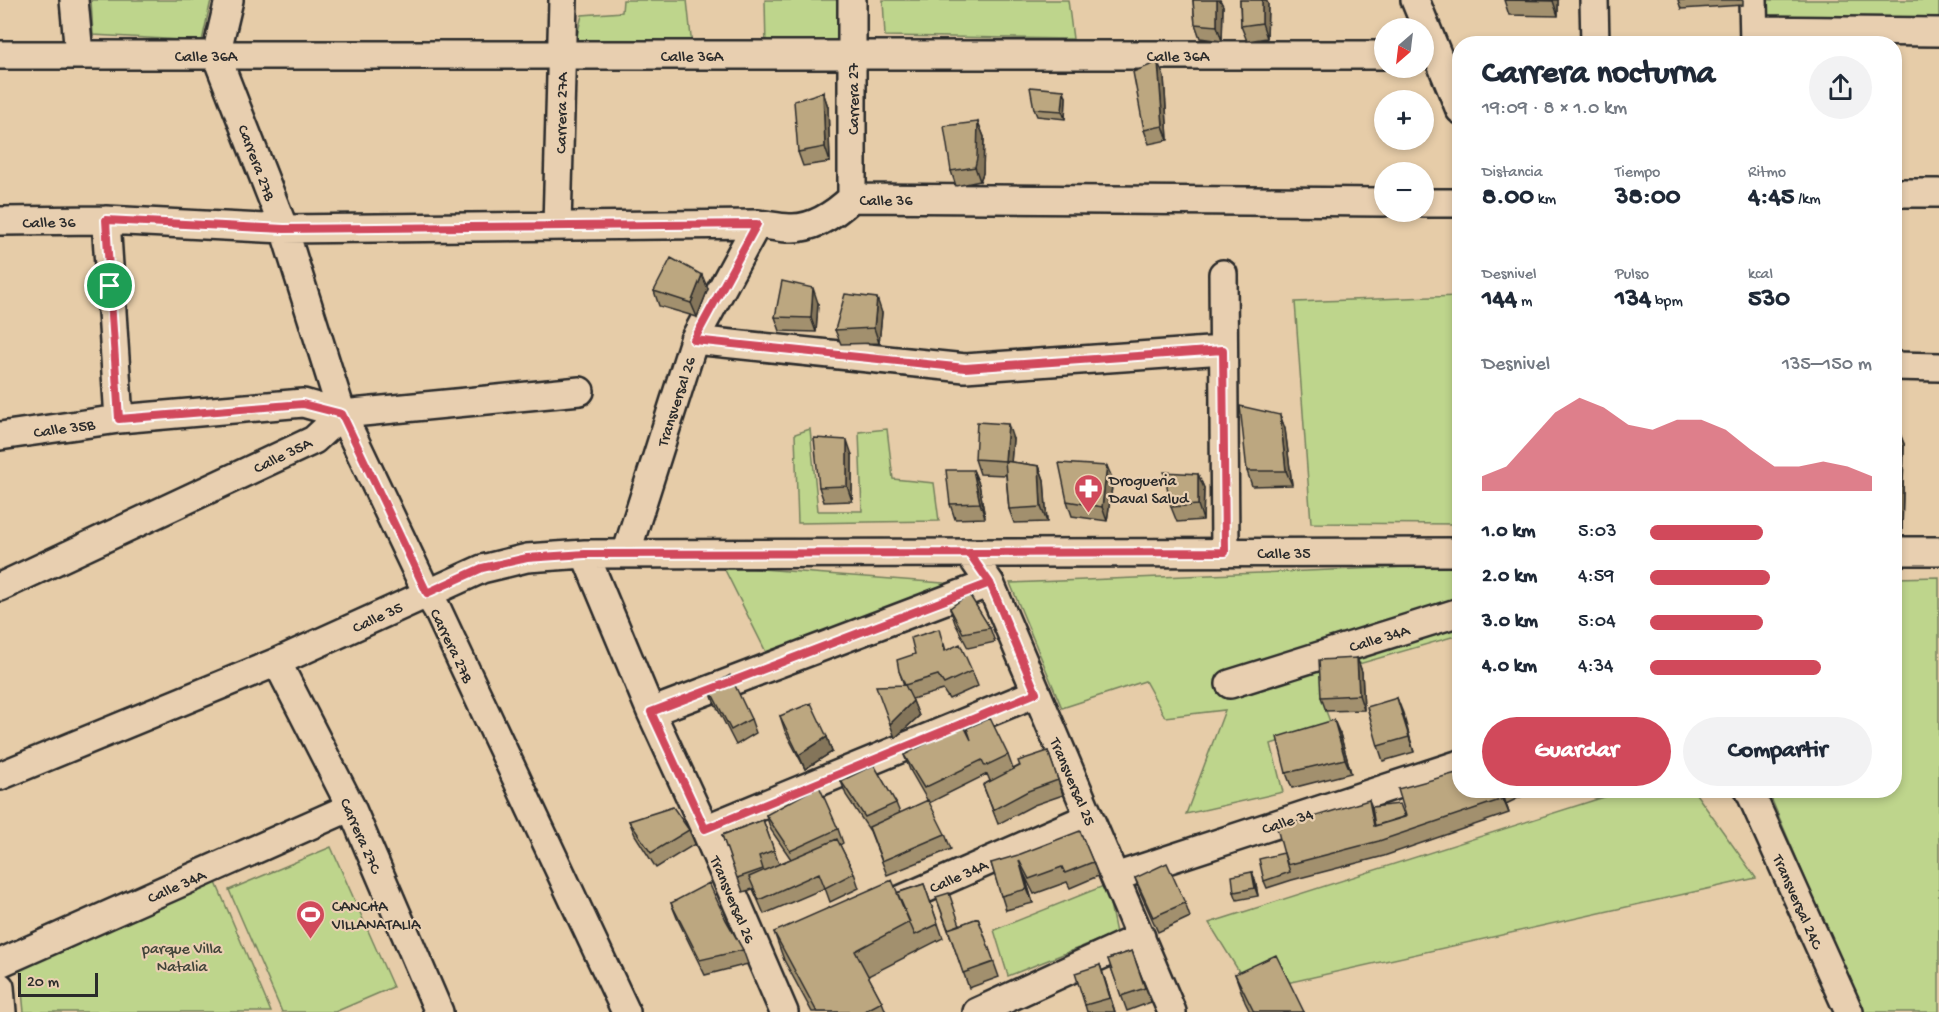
<!DOCTYPE html>
<html lang="es">
<head>
<meta charset="utf-8">
<style>
	:root { --surface:#fff; --page:#f2f2f3; --text:#1f2937; --muted:#747a83; --accent:#d1495b }
	body { margin:0; font-family:"Gochi Hand",sans-serif; background:var(--page); color:var(--text); height:100vh; display:flex; flex-direction:column; font-size:22px; white-space:nowrap }
	* { box-sizing:border-box; margin:0 }
	p { font-size:20px; color:var(--muted) }
	.icon { flex:none; width:33px; height:33px; fill:none; stroke:currentColor; stroke-width:2; stroke-linecap:round; stroke-linejoin:round }
	.map { position:relative; flex:1; overflow:hidden }
	.side { position:absolute; left:1452px; top:36px; width:450px; height:762px; display:flex; flex-direction:column; background:var(--surface); border-radius:24px; box-shadow:0 3px 9px #0003 }
	.side>* { flex:none }
	.needle { width:39px; rotate:208deg }
	.tools { position:absolute; left:1374px; top:18px; display:grid; gap:12px }
	.tools a { display:grid; place-items:center; width:60px; height:60px; border-radius:50%; background:var(--surface); box-shadow:0 3px 9px #0003; font-size:30px }
	.scale { position:absolute; left:18px; bottom:15px; width:80px; box-sizing:border-box; padding-left:6px; border:3px solid #2b2b2b; border-top:0; font-size:16px; line-height:21px; white-space:nowrap; color:#2b2b2b; -webkit-text-stroke:4px #e8cfb0; paint-order:stroke }
	.pin { position:absolute; display:grid; place-items:center; width:51px; height:51px; color:#fff; margin:-26px; border:3px solid #fff; border-radius:50%; box-shadow:0 2px 6px #0007 }
	.round { display:grid; place-items:center; flex:none; width:63px; height:63px; border-radius:32px; background:var(--page) }
	.headline { display:flex; align-items:center; justify-content:space-between; height:102px; padding:0 30px }
	h1 { font-size:33px; font-weight:700; line-height:45px }
	.metrics { display:grid; grid-template-columns:repeat(3,1fr); gap:9px; height:102px; padding:6px 30px }
	.metrics div { display:grid; align-content:center }
	.metrics b { font-size:26px; font-weight:700 }
	.metrics small { font-size:16px; font-weight:400 }
	.metrics p { font-size:16px }
	.chart { height:168px; padding:12px 30px }
	.chart p { display:flex; justify-content:space-between }
	.chart svg { width:100%; height:108px; margin-top:6px; fill:var(--accent); opacity:.7 }
	.button { display:flex; gap:12px; margin-top:auto; padding:12px 30px }
	.button a { flex:1; height:69px; border-radius:36px; background:var(--accent); color:#fff; font-size:24px; font-weight:700; line-height:69px; text-align:center }
	.button a+a { background:var(--page); color:var(--text) }
	ul { padding:0 30px; list-style:none; font-size:20px }
	li { display:grid; grid-template-columns:96px 72px 1fr; align-items:center; height:45px }
	li i { height:15px; border-radius:8px; background:var(--accent) }
	.map>svg:first-child { display:block }
</style>
</head>
<body>
<div class="map">
<svg width="1939" height="1012" viewBox="0 0 1939 1012">
	<rect width="100%" height="100%" fill="#e6cca8"/>
	<filter id="ink" filterUnits="userSpaceOnUse"><feTurbulence type="fractalNoise" baseFrequency=".0167" numOctaves="2"/><feDisplacementMap in="SourceGraphic" scale="12" xChannelSelector="R" yChannelSelector="G"/><feConvolveMatrix kernelMatrix="1 2 1 2 8 2 1 2 1" color-interpolation-filters="sRGB"/></filter>
	<g filter="url(#ink)">
		<!-- green -->
		<path fill="#bed58c" stroke="#74805c" stroke-width="1.5" d="M91,0H211L202,41L93,35Z
			M623,0H687L693,56H572L582,15L622,12Z
			M765,0H840L846,46L766,50Z
			M883,0H1068L1073,39L885,36Z
			M1756,0H1939V18L1756,17Z
			M1459,296V524L1311,523L1295,302Z
			M810,429L818,511H862L859,432L887,429L893,479L934,483L939,521L798,523L795,434Z
			M1456,565L1460,575L1459,635L1324,674L1326,711L1331,724L1271,744L1283,792L1186,814L1225,710L1165,717L1145,681L1062,708L1010,583Z
			M723,566L969,585L768,656Z
			M1939,577V1012H1862L1768,791L1894,790L1895,578Z
			M1623,791H1694L1756,878L1251,991L1209,923Z
			M331,847L393,987L335,1012H282L229,890Z
			M214,878L271,1012H24L20,970Z
			M1106,885L1116,933L1008,976L994,930Z"/>
		<g fill="none" stroke-linecap="round" stroke-linejoin="round">
			<defs>
				<path id="minor" d="M74,0L79,55
					M229,0L216,55L284,229L342,414L427,593L437,609L626,1012
					M852,0V198
					M1415,0L1460,110
					M1594,0L1595,44
					M1753,0L1754,44
					M1755,30L1939,32
					M0,55H1384
					M1894,193H1939
					M1424,203H1460
					M106,220L119,419
					M0,221L106,220L284,229L757,224C768,225 779,228 790,228C813,229 836,213 852,198L1384,202
					M557,226L563,0
					M1223,274L1225,552
					M694,340L965,368L1223,350
					M1894,366L1939,367
					M0,436L119,419L303,403L342,414
					M1894,551H1939
					M969,553L990,583L1172,1012
					M585,554L651,712L705,829L784,1012
					M626,554L694,340L757,224
					M0,587L314,440L342,414L580,391
					M277,662L351,807L439,1012
					M1230,684L1460,612
					M651,712L990,583
					M0,776L277,662L482,569L527,558L585,554L1460,552
					M1749,790L1849,1012
					M705,829L1036,693
					M1115,877L1460,764
					M891,904L1089,817
					M0,963L351,807
					M0,987L2,1012
					M977,1012L1141,937"/>
			</defs>
			<!-- minor casing -->
			<use href="#minor" stroke="#2b2b2b" stroke-width="32"/>
			<!-- minor -->
			<use href="#minor" stroke="#e8cfb0" stroke-width="27"/>
		</g>
		<!-- wall -->
		<path fill="#a2906e" stroke="#2b2b2b" stroke-width="1.5" d="M1193,0H1220L1223,6L1222,41L1200,38L1195,24Z
			M1240,0H1266L1268,4L1267,38L1247,41L1241,26Z
			M1504,0H1558V16L1509,15Z
			M1678,0H1743V5L1681,9Z
			M1164,77L1168,140L1149,144L1144,130Z
			M823,92L828,107L830,162L803,166L798,152Z
			M1066,97L1065,119L1037,116L1034,109Z
			M978,122L984,137L983,173L980,181L956,186L951,171Z
			M708,289L697,317L659,306L654,291Z
			M818,303L816,332L780,331L775,317Z
			M882,313L879,343L841,344L835,330Z
			M1280,415L1285,429L1292,485L1252,486L1247,471Z
			M1894,429H1898L1904,444L1902,533L1894,531Z
			M1013,439L1011,462L1039,466L1044,480L1047,522L1014,523L1009,509L1006,475L980,474L975,459Z
			M852,455V501L824,502L819,487Z
			M973,470L979,484L985,518L955,519L950,504Z
			M1198,474L1204,488L1203,520L1177,522L1171,507Z
			M1113,480L1107,521L1072,516L1067,501Z
			M950,608L990,628L995,642L968,648L955,623Z
			M944,644L946,651L972,671L978,686L949,699L943,690L912,699L919,716L895,738L904,685L899,671L915,654Z
			M1357,658L1362,672L1364,710L1326,711L1321,697Z
			M709,688L751,719L756,733L736,745L714,702Z
			M1397,698L1414,752L1383,761L1378,746Z
			M780,716L827,737L832,752L805,769L785,731Z
			M1340,734L1351,773L1292,788L1286,773Z
			M971,740L1008,755L1013,769L1048,751L1063,795L1034,805L998,824L983,785L990,781L987,774L929,803L910,770L904,755Z
			M841,781L896,803L900,813L945,834L951,849L887,875L870,831L846,795Z
			M1460,790H1535L1506,804L1509,813L1384,856L1292,880L1267,888L1264,881L1284,853L1369,800L1372,807L1405,817Z
			M766,815L838,829L843,843L840,845L854,873L859,888L830,902L825,888L764,914L753,889L743,892L722,835L763,820L779,864L791,859L771,830Z
			M629,821L689,830L695,844L656,868L635,835Z
			M1093,862L1098,876L1070,888L1067,882L1034,894L1024,874L1033,903L1006,910L991,863Z
			M1252,872L1255,880L1258,896L1237,900L1234,892Z
			M1135,878L1185,903L1190,917L1158,932L1140,892Z
			M924,884L943,938L868,976L882,1002L886,1012H812L784,960L774,932Z
			M936,897L960,925L978,918L999,977L969,988Z
			M671,903L726,920L743,950L748,964L705,975L677,918Z
			M1132,951L1151,1002L1127,1011L1108,959Z
			M1100,965L1105,980L1115,1012H1087L1085,1005Z
			M1235,974L1304,1012H1250L1245,1002Z"/>
		<!-- shaded-wall -->
		<path fill="#84755a" stroke="#2b2b2b" stroke-width="1.5" d="M1217,0H1220L1223,6L1222,41L1217,26Z
			M1262,0H1266L1268,4L1267,38L1262,23Z
			M1553,0H1558V16L1553,1Z
			M1158,62L1164,77L1168,140L1163,126Z
			M1064,90L1066,97L1065,119L1062,111Z
			M823,92L828,107L830,162L825,147Z
			M978,122L984,137L983,173L980,181L975,167Z
			M702,275L708,289L697,317L691,303Z
			M813,288L818,303L816,332L811,318Z
			M877,298L882,313L879,343L874,328Z
			M1280,415L1285,429L1292,485L1286,471Z
			M1008,424L1013,439L1010,476L1005,461Z
			M1898,429L1904,444L1902,533L1897,518Z
			M847,440L852,455V501L847,486Z
			M1039,466L1044,480L1047,522L1041,507Z
			M1107,466L1113,480L1107,521L1102,507Z
			M973,470L979,484L985,518L980,503Z
			M1198,474L1204,488L1203,520L1198,505Z
			M1357,658L1362,672L1364,710L1359,695Z
			M1397,698L1403,713L1414,752L1409,737Z
			M913,701L919,716L895,738L890,724Z
			M1334,720L1340,734L1351,773L1345,759Z
			M827,737L832,752L805,769L799,755Z
			M1502,790L1506,804L1509,813L1503,799Z
			M1019,860L1024,874L1033,903L1027,889Z
			M1252,872L1255,880L1258,896L1255,888Z
			M1100,965L1105,980L1115,1012L1110,998Z"/>
		<!-- building -->
		<path fill="#bca780" stroke="#2b2b2b" stroke-width="1.5" d="M1193,0H1217V26L1195,24Z
			M1240,0H1262V23L1241,26Z
			M1504,0H1553V1Z
			M1800,37L1828,44H1799Z
			M1158,62L1163,126L1144,130L1133,72Z
			M1030,87L1064,90L1062,111L1034,109Z
			M823,92L825,147L798,152L794,101Z
			M978,122L977,158L975,167L951,171L944,126Z
			M671,258L702,275L691,303L654,291Z
			M782,281L813,288L811,318L775,317Z
			M845,294L877,298L874,328L835,330Z
			M1240,406L1280,415L1286,471H1247Z
			M977,422L1008,424L1005,461L1039,466L1041,507L1009,509L1005,461L975,459Z
			M1894,429H1898L1897,518L1894,517Z
			M814,438L847,440V486L819,487Z
			M1059,463L1107,466L1102,507L1067,501Z
			M946,470H973L980,503L950,504Z
			M1164,472L1198,474V505L1171,507Z
			M969,594L990,628L963,633L950,608Z
			M939,629L945,651L960,644L972,671L944,684L938,675L905,685L913,701L890,724L876,686L905,685L899,671L897,660L915,654L911,638Z
			M1357,658L1359,695L1321,697L1319,660Z
			M730,675L751,719L731,730L709,688Z
			M1397,698L1409,737L1378,746L1367,707Z
			M811,703L827,737L799,755L780,716Z
			M990,718L1008,755L985,766L982,760L924,788L904,755L963,724L971,740L967,728Z
			M1334,720L1345,759L1286,773L1277,737Z
			M1048,751L1058,780L1028,791L993,810L983,785L1020,766L1018,761Z
			M874,765L896,803L865,817L841,781Z
			M1460,772V790H1501L1503,799L1379,841L1287,865L1277,828L1369,800L1374,826L1406,816L1398,789Z
			M819,786L838,829L790,851L766,815Z
			M928,800L945,834L882,861L869,827Z
			M1400,804L1405,817L1375,826L1372,807Z
			M673,807L689,830L651,853L629,821Z
			M763,820L774,850L759,856L763,869L737,878L722,835Z
			M1080,831L1093,862L1065,873L1062,867L1029,879L1019,860L1027,889L1001,896L991,863L1018,855Z
			M837,839L854,873L825,888L819,873L759,900L749,877Z
			M1284,853L1290,872L1264,881L1259,859Z
			M1167,863L1185,903L1153,917L1135,878Z
			M1252,872L1255,888L1234,892L1232,876Z
			M892,880L910,922L855,951L882,1002L863,1012H817L774,932Z
			M709,883L726,920L743,950L700,960L671,903Z
			M924,884L938,924L915,935L897,893Z
			M949,893L960,925L948,929L936,897Z
			M978,918L994,962L963,973L948,929Z
			M1132,951L1145,988L1121,996L1108,959Z
			M1276,955L1304,1012H1254L1235,974Z
			M1100,965L1110,998L1085,1005L1075,973Z"/>
	</g>
	<g fill="none" stroke-linecap="round" stroke-linejoin="round" filter="url(#ink)">
		<defs>
			<path id="route" d="M110,286L119,419L303,404L342,414L427,593L482,568L527,558L585,554L969,553L990,583L1036,693L705,829L651,712L990,583L969,553L1225,552L1223,350L965,368L694,340L757,224L284,229L106,220L110,286"/>
		</defs>
		<!-- route casing -->
		<use href="#route" stroke="#fff" stroke-width="12"/>
		<!-- route -->
		<use href="#route" stroke="#d1495b" stroke-width="8"/>
	</g>
	<!-- icons -->
	<defs>
		<symbol id="pharmacy-pin" viewBox="-11 -11 22 30"><path d="M0 17L-7.5 6A9.5 9.5 0 1 1 7.5 6Z" fill="#d1495b" stroke="#e8cfb0"/><path d="M-2-6h4v4h4v4h-4v4h-4v-4h-4v-4h4Z" fill="#fff"/></symbol>
		<symbol id="stadium-pin" viewBox="-11 -11 22 30"><path d="M0 17L-7.5 6A9.5 9.5 0 1 1 7.5 6Z" fill="#d1495b" stroke="#e8cfb0"/><path d="M0-5a6.5 5 0 1 0 0 10a6.5 5 0 1 0 0-10ZM-3.5-1.8h7v3.6h-7Z" fill="#fff"/></symbol>
	</defs>
	<g fill-rule="evenodd">
		<use href="#pharmacy-pin" x="1072" y="472" width="33" height="45"/>
		<use href="#stadium-pin" x="294" y="898" width="33" height="45"/>
	</g>
	<g text-anchor="middle" stroke-width="4.5" stroke-linejoin="round" paint-order="stroke">
		<!-- street labels -->
		<g font-size="16" fill="#2b2b2b" stroke="#e8cfb0">
			<text x="206" y="61">Calle 36A</text>
			<text x="692" y="61">Calle 36A</text>
			<text x="1178" y="61">Calle 36A</text>
			<text transform="translate(852 99) rotate(-90)" y="6">Carrera 27</text>
			<text transform="translate(560 113) rotate(-89)" y="6">Carrera 27A</text>
			<text transform="translate(258 162) rotate(69)" y="6">Carrera 27B</text>
			<text x="886" y="205">Calle 36</text>
			<text transform="translate(49 221) rotate(-1)" y="6">Calle 36</text>
			<text transform="translate(675 401) rotate(-72)" y="6">Transversal 26</text>
			<text transform="translate(64 427) rotate(-8)" y="6">Calle 35B</text>
			<text transform="translate(282 454) rotate(-26)" y="6">Calle 35A</text>
			<text x="1284" y="558">Calle 35</text>
			<text transform="translate(377 616) rotate(-25)" y="6">Calle 35</text>
			<text transform="translate(1379 637) rotate(-17)" y="6">Calle 34A</text>
			<text transform="translate(453 645) rotate(64)" y="6">Carrera 27B</text>
			<text transform="translate(1074 781) rotate(67)" y="6">Transversal 25</text>
			<text transform="translate(1287 820) rotate(-18)" y="6">Calle 34</text>
			<text transform="translate(362 835) rotate(66)" y="6">Carrera 27C</text>
			<text transform="translate(958 875) rotate(-24)" y="6">Calle 34A</text>
			<text transform="translate(176 885) rotate(-24)" y="6">Calle 34A</text>
			<text transform="translate(734 899) rotate(67)" y="6">Transversal 26</text>
			<text transform="translate(1799 901) rotate(66)" y="6">Transversal 24C</text>
		</g>
		<!-- poi labels -->
		<g font-size="16" fill="#2b2b2b" stroke="#e8cfb0" text-anchor="start">
			<text x="1109" y="485">Drogueria<tspan x="1109" dy="18">Daval Salud</tspan></text>
			<text x="332" y="911">CANCHA<tspan x="332" dy="18">VILLANATALIA</tspan></text>
		</g>
		<!-- park labels -->
		<g font-size="16" fill="#41443a" stroke="#e8cfb0">
			<text x="182" y="953">parque Villa<tspan x="182" dy="18">Natalia</tspan></text>
		</g>
	</g>
</svg>
<div class="tools">
<a><svg class="needle" viewBox="-14 -14 28 28"><path d="M0-13l5 13h-10z" fill="#e53935"/><path d="M0 13l5-13h-10z" fill="#747a83"/></svg></a>
<a>+</a>
<a>−</a>
</div>
<div class="scale">20 m</div>
<div class="pin" style="left:110px;top:286px;background:#1e9e55"><svg class="icon" aria-label="arrive" viewBox="0 0 24 24"><path d="M6 21V4h12l-3 4 3 4H6"/></svg></div>
<section class="side">
<div class="headline"><div><h1>Carrera nocturna</h1><p>19:09 · 8 × 1.0 km</p></div><a class="round"><svg class="icon" aria-label="share" viewBox="0 0 24 24"><path d="M12 15V3M7 8l5-5 5 5M5 13v7h14v-7"/></svg></a></div>
<div class="metrics">
<div><p>Distancia</p><b>8.00<small> km</small></b></div>
<div><p>Tiempo</p><b>38:00</b></div>
<div><p>Ritmo</p><b>4:45<small> /km</small></b></div>
</div>
<div class="metrics">
<div><p>Desnivel</p><b>144<small> m</small></b></div>
<div><p>Pulso</p><b>134<small> bpm</small></b></div>
<div><p>kcal</p><b>530</b></div>
</div>
<div class="chart"><p><span>Desnivel</span>135–150 m</p>
<svg viewBox="0 0 160 44" preserveAspectRatio="none"><path d="M0 44V38L10 34L20 23L30 12L40 6L50 10L60 17L70 19L80 15L90 15L100 19L110 27L120 34L130 34L140 32L150 34L160 38V44z"/></svg>
</div>
<ul>
<li><b>1.0 km</b>5:03<i style="width:51%"></i></li>
<li><b>2.0 km</b>4:59<i style="width:54%"></i></li>
<li><b>3.0 km</b>5:04<i style="width:51%"></i></li>
<li><b>4.0 km</b>4:34<i style="width:77%"></i></li>
</ul>
<div class="button"><a>Guardar</a><a>Compartir</a></div>
</section>
</div>
</body>
</html>
